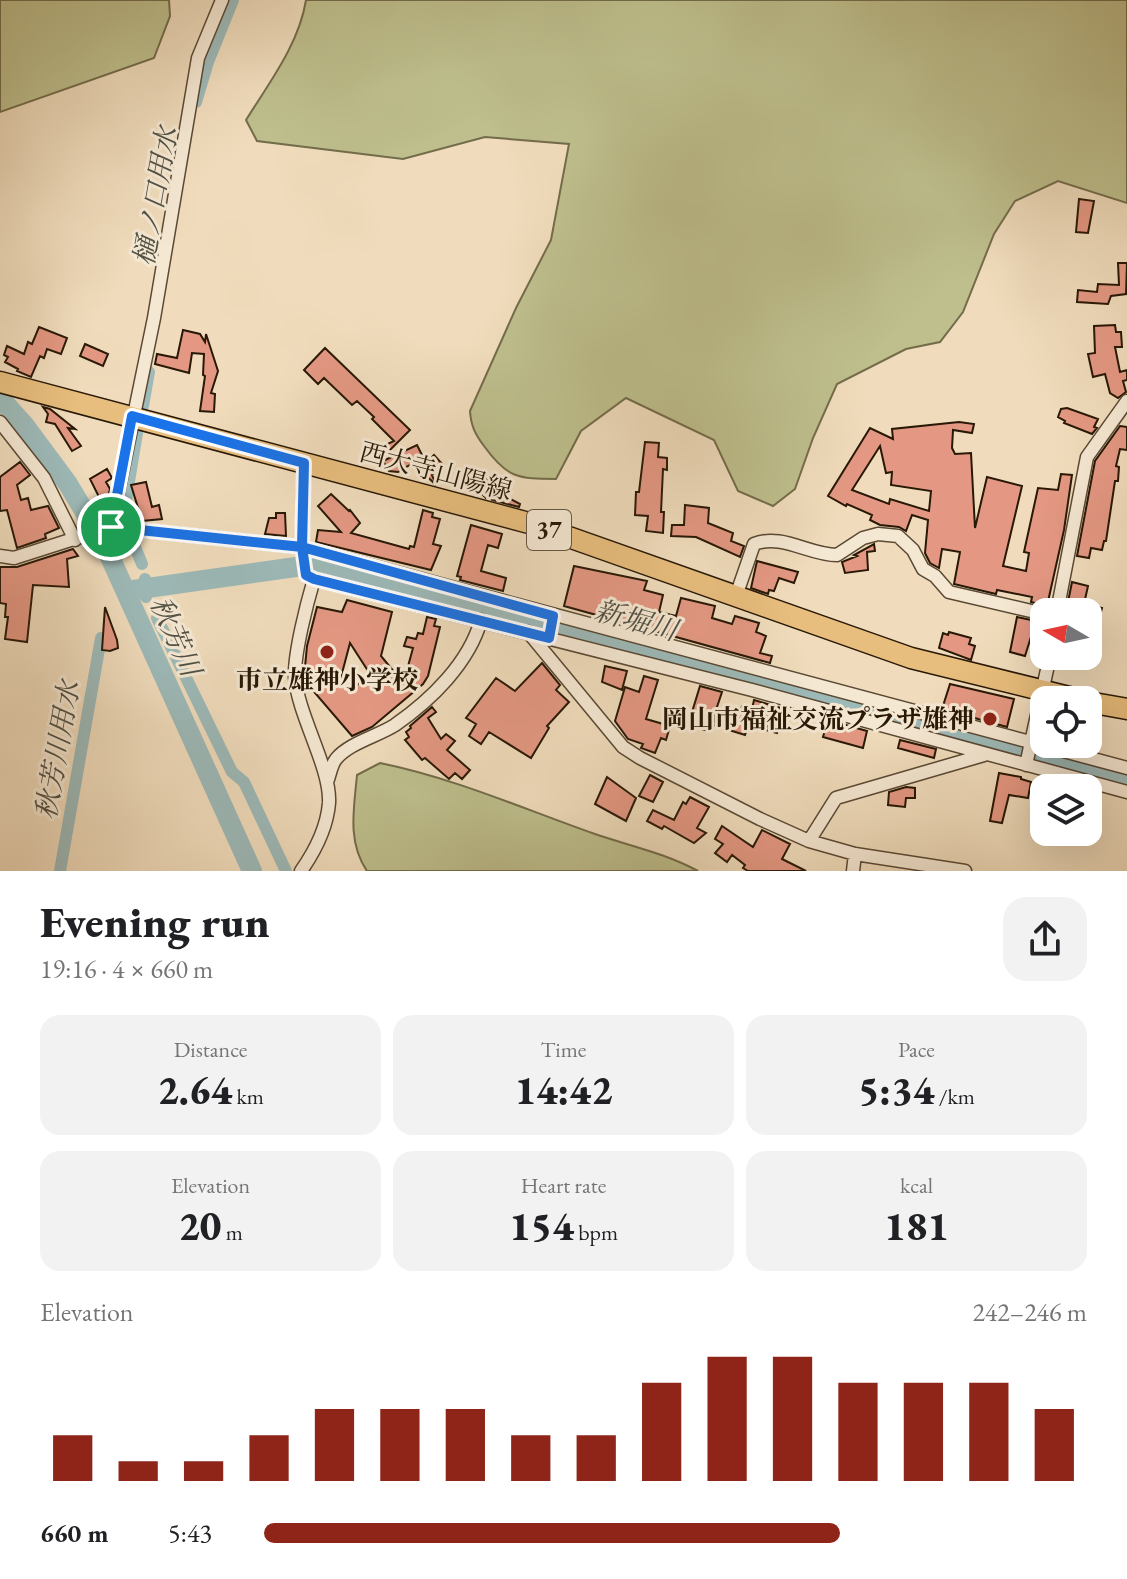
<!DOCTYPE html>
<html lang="en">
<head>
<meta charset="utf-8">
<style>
	:root { --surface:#fff; --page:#f2f2f2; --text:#202124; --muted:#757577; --accent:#8f2418 }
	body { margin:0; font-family:"EB Garamond","Noto Serif JP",serif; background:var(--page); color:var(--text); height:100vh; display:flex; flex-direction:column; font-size:30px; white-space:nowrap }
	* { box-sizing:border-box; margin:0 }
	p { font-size:26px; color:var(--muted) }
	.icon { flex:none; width:44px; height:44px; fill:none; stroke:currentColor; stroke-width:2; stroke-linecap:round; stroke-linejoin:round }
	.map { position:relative; height:871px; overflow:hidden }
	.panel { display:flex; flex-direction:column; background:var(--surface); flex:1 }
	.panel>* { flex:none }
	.needle { width:52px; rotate:279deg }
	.fabs { position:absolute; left:1030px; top:598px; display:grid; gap:16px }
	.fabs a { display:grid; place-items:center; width:72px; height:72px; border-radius:16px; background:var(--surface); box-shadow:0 8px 32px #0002; font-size:40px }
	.pin { position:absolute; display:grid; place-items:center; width:68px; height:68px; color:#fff; margin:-34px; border:4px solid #fff; border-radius:50%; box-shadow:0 2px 8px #0007 }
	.round { display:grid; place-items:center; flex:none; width:84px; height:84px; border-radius:24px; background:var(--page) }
	.headline { display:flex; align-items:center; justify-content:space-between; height:136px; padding:0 40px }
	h1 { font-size:44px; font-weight:800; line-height:60px }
	.stats { display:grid; grid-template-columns:repeat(3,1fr); gap:12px; height:136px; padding:8px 40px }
	.stats div { display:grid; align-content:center; border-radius:20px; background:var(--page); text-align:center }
	.stats b { font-size:40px; font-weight:800 }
	.stats small { font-size:22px; font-weight:400 }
	.stats p { font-size:22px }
	.chart { height:224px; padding:16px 40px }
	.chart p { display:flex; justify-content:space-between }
	.chart svg { width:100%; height:144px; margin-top:8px; stroke:var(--accent); stroke-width:6 }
	ul { padding:0 40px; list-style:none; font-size:26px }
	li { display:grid; grid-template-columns:128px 96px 1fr; align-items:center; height:60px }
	li i { height:20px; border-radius:10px; background:var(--accent) }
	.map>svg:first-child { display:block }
</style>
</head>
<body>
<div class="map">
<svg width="1127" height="871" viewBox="0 0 1127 871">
	<rect width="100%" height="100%" fill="#f0dcbc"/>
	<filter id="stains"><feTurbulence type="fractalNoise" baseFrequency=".0025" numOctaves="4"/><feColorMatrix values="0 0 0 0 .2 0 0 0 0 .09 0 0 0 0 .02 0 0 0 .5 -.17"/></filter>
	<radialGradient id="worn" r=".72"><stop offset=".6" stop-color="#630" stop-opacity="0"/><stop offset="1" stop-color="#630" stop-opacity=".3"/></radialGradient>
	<!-- green -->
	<path fill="#bebf8d" stroke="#736c4a" stroke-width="2" d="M0,0H169L170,16L154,58L0,112Z
		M306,0H1127V203L1058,181L1015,201L994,234L963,312L940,342L906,349L837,384L813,438L795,489L773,506L738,491L714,440L626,398L581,431L556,479C518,479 507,478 484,446C475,434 471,426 470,411L516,308L551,240L569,144L485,137L403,159L257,141L246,120C269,83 299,44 306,0Z
		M380,763C454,778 524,809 595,834C630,846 665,853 698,871H367C347,842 354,808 357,775Z"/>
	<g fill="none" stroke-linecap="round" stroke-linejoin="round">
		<!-- canal -->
		<path stroke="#9dbab9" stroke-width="12" d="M196,102L208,62L233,0
			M143,406L149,372
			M137,433L123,518L142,564
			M105,546L129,536
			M145,579L146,597
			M157,618L232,772L244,782L286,871
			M60,871L101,638"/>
		<!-- river -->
		<path stroke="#9dbab9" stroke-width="20" d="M0,398L25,426L68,484L105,546L252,871
			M126,591L317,564L1127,778"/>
	</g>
	<!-- building -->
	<path fill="#e49883" stroke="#281806" stroke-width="2" fill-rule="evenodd" d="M1079,199L1094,201L1088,233L1076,232Z
		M1118,263H1127L1126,294L1111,296L1108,304L1077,302L1078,290L1097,292L1098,284L1119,285Z
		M1115,325L1116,332H1121L1122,347H1115L1120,372L1127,370V380L1123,381L1126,392L1118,398L1110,393L1105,374L1093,377L1088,354L1095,353L1094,326Z
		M39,327L67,338L61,354L47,349L44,358L40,356L31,377L17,371L18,369L5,362L8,357L4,355L7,346L24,354L28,342L32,344Z
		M183,330L200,334L205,342L206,334L218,371L211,393L215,394L214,412L200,411L205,376L203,375L204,354L192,353L189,373L155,364L157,354L177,358Z
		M85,344L108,354L103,366L80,356Z
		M325,348L410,430L381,459L377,449L394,441L372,419L374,417L357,401L352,405L324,378L318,384L304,370Z
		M43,407L50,409L75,429L68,428L81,446L72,451L55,424L46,422L48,414Z
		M1067,408L1098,419L1094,427L1097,428L1092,434L1064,423L1065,421L1058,417L1061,409Z
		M959,422L974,424L972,433L953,430L952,448L955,454L971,453L975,528L987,477L1022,486L1003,566L1026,571L1029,553L1024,552L1038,488L1058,490L1061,474L1072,475L1064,530L1047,606L1031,602L1032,597L997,590L996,594L954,584L960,552L942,549L939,568L930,563L925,553L928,520L912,515L906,531L899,527L880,525L870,520L872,515L847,504L846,506L828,496L870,428L893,439L892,429ZM880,446L886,473L892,472L891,485L931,491L929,511L890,499L889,504L852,490Z
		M1120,426L1127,427V450L1120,449L1116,466L1119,467L1118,481H1115L1106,541H1104L1102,550L1091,548L1089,558L1077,556L1095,461Z
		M645,442L659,443L658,457L667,458V470L663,469L661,512H664L663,533L646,531L648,516L635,515L636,492H639Z
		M417,445L426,463L434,455L443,465L432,475L436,485L413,463L398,472L389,471L383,461Z
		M20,462L30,475L17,485L21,500L28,498L31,510L48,506L59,528L45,534L46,538L17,548L7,510L0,511V477Z
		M107,469L112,478L106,482L110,489L108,498L101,501L90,479Z
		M485,478L499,493L520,504L519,507L492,500L489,495L486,498L475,487Z
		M146,482L152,507L159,505L162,519L142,521L131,485Z
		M331,494L349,511L350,510L360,523L351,533L409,549L410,546L414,547L423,510L433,513L432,517L440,519L433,544L441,546L431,570L316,542L318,530L341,532L318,506Z
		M685,505L709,508L708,523L733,533L731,541L744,546L740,557L696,537L671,536L672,525H684Z
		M276,513H285L286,536L265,534L269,518H276Z
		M471,525L502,534L498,548L488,545L481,571L506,578L503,591L460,580L461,577L457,576Z
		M874,544L875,551L867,552L868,570L845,573L842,562L857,556L854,555Z
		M73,549L78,556L67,559L69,587L33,585L27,642L5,639L8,617H5L6,604L0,603V567H17Z
		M757,561L798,572L794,583L779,578L774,591L769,590L768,594L751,588Z
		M574,566L647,581L644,590L663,595L659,612L676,616L681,598L715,606L712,618L732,624L735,616L759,623L756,632L766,636L760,653L772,656L770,663L564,606Z
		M1072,582L1088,586L1084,604L1102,608L1101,612H1097L1093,635L1088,634V612H1066Z
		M347,600L392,612L381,656L395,673L402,675L407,670L413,648L404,646L407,637L416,639L418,633L423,634L427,617L436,619L434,626L440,627L428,676L423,684L372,727L352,736L310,687L305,685L304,677L307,646L317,607L342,612ZM350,643L370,674L350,691L341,677Z
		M105,607L117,640L118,648L110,651L102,650Z
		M1017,617L1036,621L1025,656L1010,652Z
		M949,632L971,638L969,644L975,646L971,660L939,648L943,633L948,635Z
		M542,663L560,685L556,690L569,702L547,726L549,728L531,758L489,732L481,744L469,736L476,724L466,718L496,678L515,691Z
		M605,666L627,671L622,690L602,682Z
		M644,676L658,680L646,719L670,726L666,740L661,738L655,753L641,748L643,744L628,739L615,721L625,687L639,692Z
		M950,684L1014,699L1007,727L942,709Z
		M700,686L722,692L709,731L688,725Z
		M754,700L784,709L777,733L766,730L767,726L749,721L745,735L713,725L716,716L734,722L738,709L741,710L742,706L752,709Z
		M432,707L436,712L428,718L441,739L446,734L455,741L447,750L470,770L462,779L455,773L449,779L425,758L422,760L405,740L409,737L406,732L411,728L410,726Z
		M828,720L867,731L863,748L823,737Z
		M900,740L936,749L934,758L898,748Z
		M999,773L1021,777V779L1031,782L1028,798L1009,795L1002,823L990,821Z
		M650,775L663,782L653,802L639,796Z
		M607,777L636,798L626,821L595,804Z
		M906,787L915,788V798H906L905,807L888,805L889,792Z
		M690,797L709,807L697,828L706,833L694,843L664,826L662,829L647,821L653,810L674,820L683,802L686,804Z
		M722,826L753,847L762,830L790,844L782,859L806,871H748L743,868L745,865L732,855L727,862L715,853L723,844L715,839Z"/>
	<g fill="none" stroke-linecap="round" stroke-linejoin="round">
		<defs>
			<path id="minor" d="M0,422L44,478L75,540
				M304,463L302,547L1127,768
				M111,527L154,318L198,58L222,0
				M0,556L14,558L111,527L302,547L306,575L314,579L752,690L1127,792
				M736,596L754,544C782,533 809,555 837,555L863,538L878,534L898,536L913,550L923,569L935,576L949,592L1044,614
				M1057,612L1087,457L1127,401
				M528,632L623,747L640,758L760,819L809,841L855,854L965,871
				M1026,765L1050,656
				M327,782C330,775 331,765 336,759C349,743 378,736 395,725C431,700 469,663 481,620
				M809,841L836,798L984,755
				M301,871C315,851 327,828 329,803C331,768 298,716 295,677C294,653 307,603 314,579
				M853,871L855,854"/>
			<path id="primary" d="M0,382L529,523L911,658L1081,700
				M1088,702L1127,709"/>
		</defs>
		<!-- minor casing -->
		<use href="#minor" stroke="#5a4934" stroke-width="15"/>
		<!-- primary casing -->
		<use href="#primary" stroke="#281806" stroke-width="23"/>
		<!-- minor -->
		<use href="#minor" stroke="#f5e8d3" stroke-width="12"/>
		<!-- primary -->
		<use href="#primary" stroke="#e8be7e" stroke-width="20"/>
	</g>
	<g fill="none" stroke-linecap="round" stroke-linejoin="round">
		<defs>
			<path id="route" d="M111,527L302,547L306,575L314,579L549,638L553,616L302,547L304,463L132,416L111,527"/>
		</defs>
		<!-- route casing -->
		<use href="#route" stroke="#fff" stroke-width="16"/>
		<!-- route -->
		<use href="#route" stroke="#1a73e8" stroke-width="10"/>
	</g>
	<!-- markers -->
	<g fill="#8f2418" stroke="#f5e8d3" stroke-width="3">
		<circle cx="327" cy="652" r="8"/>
		<circle cx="990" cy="719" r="8"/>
	</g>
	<g text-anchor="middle" stroke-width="6" stroke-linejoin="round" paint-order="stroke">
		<!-- shield labels -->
		<rect fill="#f5e8d3" stroke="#665644" stroke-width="2" x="527" y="510" width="44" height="40" rx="6"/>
		<g font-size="24" font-weight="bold" fill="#281806">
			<text x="549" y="538">37</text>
		</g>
		<!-- street labels -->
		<g font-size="26" fill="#281806" stroke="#f5e8d3">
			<text transform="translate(436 471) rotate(15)" y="9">西大寺山陽線</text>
		</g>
		<!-- poi labels -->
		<g font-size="26" font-weight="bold" fill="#281806" stroke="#f5e8d3">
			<text x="327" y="689">市立雄神小学校</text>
			<text x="974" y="728" text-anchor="end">岡山市福祉交流プラザ雄神</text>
		</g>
		<!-- water labels -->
		<g font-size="28" font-style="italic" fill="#515145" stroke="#f5e8d3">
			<text transform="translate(155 196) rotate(-80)" y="10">樋ノ口用水</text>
			<text transform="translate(636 620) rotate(15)" y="10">新堀川</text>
			<text transform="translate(176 636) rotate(66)" y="10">秋芳川</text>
			<text transform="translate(57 750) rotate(-80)" y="10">秋芳川用水</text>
		</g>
	</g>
	<rect width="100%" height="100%" filter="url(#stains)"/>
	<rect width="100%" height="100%" fill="url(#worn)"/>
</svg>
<div class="fabs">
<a><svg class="needle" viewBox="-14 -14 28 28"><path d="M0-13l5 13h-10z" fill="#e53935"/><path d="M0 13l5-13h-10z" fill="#757577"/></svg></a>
<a><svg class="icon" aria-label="locate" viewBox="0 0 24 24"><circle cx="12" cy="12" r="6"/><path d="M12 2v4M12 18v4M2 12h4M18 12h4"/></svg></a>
<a><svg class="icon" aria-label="layers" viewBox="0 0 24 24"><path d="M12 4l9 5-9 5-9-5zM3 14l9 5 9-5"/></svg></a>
</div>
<div class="pin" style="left:111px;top:527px;background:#1e9e55"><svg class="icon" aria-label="arrive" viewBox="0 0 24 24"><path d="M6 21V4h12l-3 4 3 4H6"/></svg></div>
</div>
<section class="panel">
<div class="headline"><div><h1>Evening run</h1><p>19:16 · 4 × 660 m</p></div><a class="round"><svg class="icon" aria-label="share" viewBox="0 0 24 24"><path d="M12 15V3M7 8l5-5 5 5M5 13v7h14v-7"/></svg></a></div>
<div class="stats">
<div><p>Distance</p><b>2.64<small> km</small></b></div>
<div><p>Time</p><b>14:42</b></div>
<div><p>Pace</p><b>5:34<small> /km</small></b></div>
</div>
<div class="stats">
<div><p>Elevation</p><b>20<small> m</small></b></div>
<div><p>Heart rate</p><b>154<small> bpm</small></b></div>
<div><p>kcal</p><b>181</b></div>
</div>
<div class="chart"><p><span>Elevation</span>242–246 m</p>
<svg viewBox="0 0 160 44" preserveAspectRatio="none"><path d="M5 44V30M15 44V38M25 44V38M35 44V30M45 44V22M55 44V22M65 44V22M75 44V30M85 44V30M95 44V14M105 44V6M115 44V6M125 44V14M135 44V14M145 44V14M155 44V22"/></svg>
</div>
<ul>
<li><b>660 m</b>5:43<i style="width:70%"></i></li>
</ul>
</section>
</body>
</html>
